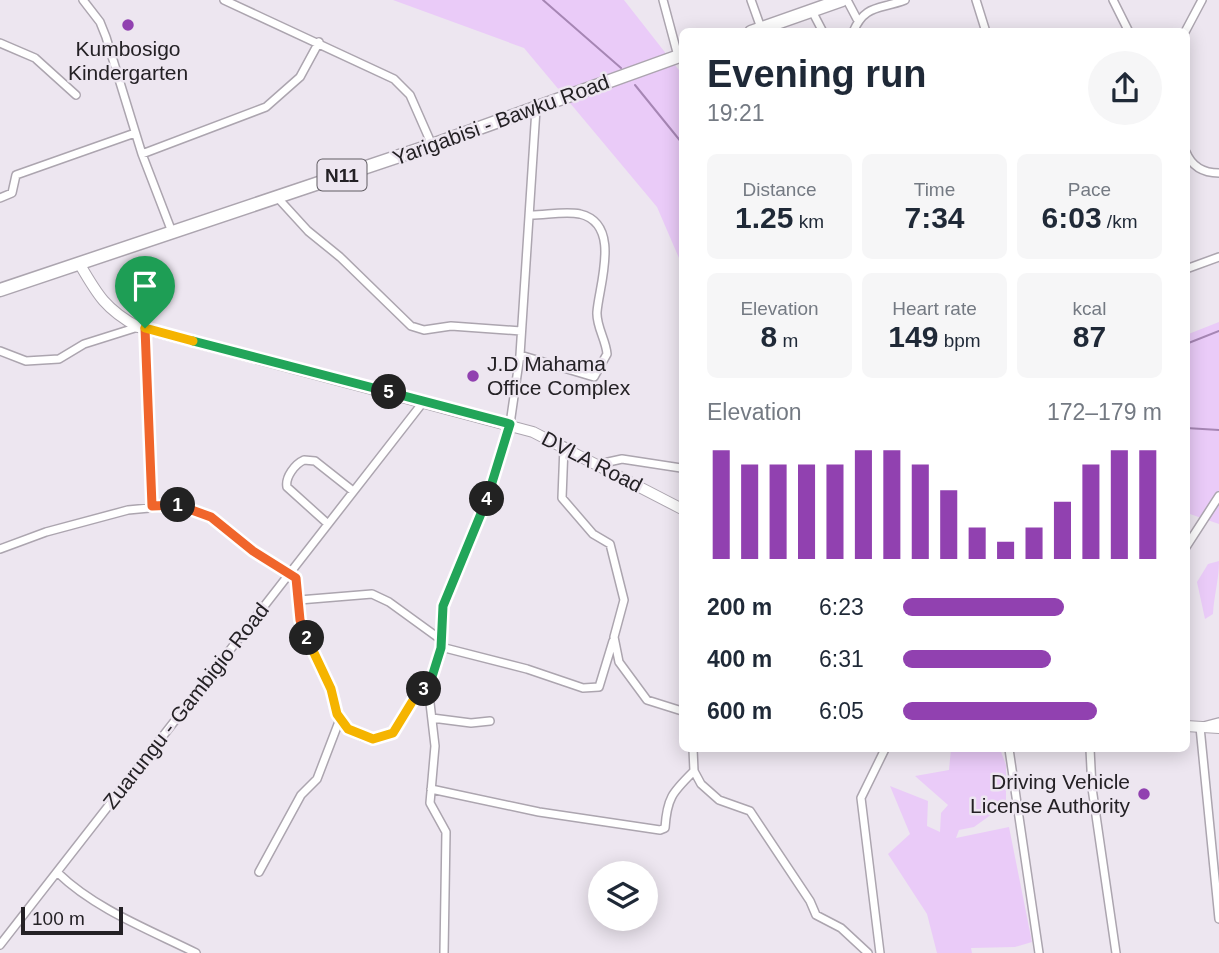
<!DOCTYPE html>
<html lang="en">
<head>
<meta charset="utf-8">
<style>
	:root { --surface:#fff; --page:#f6f6f7; --text:#1f2937; --muted:#747a83; --accent:#9141b0 }
	body { margin:0; font-family:Arial,sans-serif; background:var(--page); color:var(--text); height:100vh; display:flex; flex-direction:column; font-size:26px; white-space:nowrap }
	* { box-sizing:border-box; margin:0 }
	p { font-size:23px; color:var(--muted) }
	.icon { flex:none; width:38px; height:38px; fill:none; stroke:currentColor; stroke-width:2; stroke-linecap:round; stroke-linejoin:round }
	.map { position:relative; flex:1; overflow:hidden }
	.side { position:absolute; left:679px; top:28px; width:511px; height:724px; display:flex; flex-direction:column; background:var(--surface); border-radius:10px; box-shadow:0 4px 18px #0003 }
	.side>* { flex:none }
	.tools { position:absolute; left:588px; top:861px; display:grid; gap:14px }
	.tools a { display:grid; place-items:center; width:70px; height:70px; border-radius:50%; background:var(--surface); box-shadow:0 4px 18px #0003; font-size:35px }
	.scale { position:absolute; left:21px; bottom:18px; width:102px; box-sizing:border-box; padding-left:7px; border:4px solid #242125; border-top:0; font-size:19px; line-height:24px; white-space:nowrap; color:#242125; -webkit-text-stroke:5px #ede6f0; paint-order:stroke }
	.pin { position:absolute; display:grid; place-items:center; width:60px; height:60px; color:#fff; margin:-72px -30px; border-radius:50% 50% 50% 0; rotate:-45deg; box-shadow:0 0 7px #0007 }
	.pin .icon { rotate:45deg }
	.km { position:absolute; width:35px; height:35px; margin:-18px; border-radius:50%; background:#222; color:#fff; font-size:19px; line-height:35px; text-align:center }
	.round { display:grid; place-items:center; flex:none; width:74px; height:74px; border-radius:37px; background:var(--page) }
	.summary { display:flex; align-items:center; justify-content:space-between; height:119px; padding:0 28px }
	h1 { font-size:38px; font-weight:600; line-height:52px }
	.metrics { display:grid; grid-template-columns:repeat(3,1fr); gap:10px; height:119px; padding:7px 28px }
	.metrics div { display:grid; align-content:center; border-radius:10px; background:var(--page); text-align:center }
	.metrics b { font-size:30px; font-weight:600 }
	.metrics small { font-size:19px; font-weight:400 }
	.metrics p { font-size:19px }
	.chart { height:196px; padding:14px 28px }
	.chart p { display:flex; justify-content:space-between }
	.chart svg { width:100%; height:126px; margin-top:7px; stroke:var(--accent); stroke-width:6 }
	ul { padding:0 28px; list-style:none; font-size:23px }
	li { display:grid; grid-template-columns:112px 84px 1fr; align-items:center; height:52px }
	li i { height:18px; border-radius:9px; background:var(--accent) }
	.map>svg:first-child { display:block }
</style>
</head>
<body>
<div class="map">
<svg width="1219" height="953" viewBox="0 0 1219 953">
	<rect width="100%" height="100%" fill="#ede6f0"/>
	<!-- green -->
	<path fill="#eacbf8" d="M393,0H624L682,74V265L657,207L524,48Z
		M1219,322V524L1187,513L1186,335Z
		M1219,561C1219,580 1214,595 1213,614L1205,619L1197,582L1208,564Z
		M951,749H1000L1006,765V804L974,827L959,830L956,838L1009,827L1032,942L1015,947L971,948L972,953H937L927,914L888,854L910,834L890,786L928,801L927,826L940,832L941,813L948,805L915,776L949,770Z"/>
	<g fill="none" stroke-linecap="round" stroke-linejoin="round">
		<!-- stream -->
		<path stroke="#a686b4" stroke-width="2" d="M543,0L621,68
			M635,85L682,143
			M1186,344L1219,331
			M1186,428L1219,430"/>
		<defs>
			<path id="street" d="M83,0L100,22L106,37L142,154L172,232
				M224,0L394,79L410,95L432,145
				M663,0L678,56
				M751,0L761,28
				M847,0L857,19
				M976,0L986,32
				M1113,0L1129,32
				M812,11L823,32
				M853,32C865,4 879,10 905,0
				M1185,32L1202,0
				M0,43L35,58L76,95
				M1186,152C1192,167 1203,173 1219,173
				M142,154L266,107L300,77L319,42
				M276,196L308,231L340,257L411,326L424,330L451,326L521,331
				M0,198L12,193L16,175L135,133
				M1186,269L1219,257
				M145,328L152,506
				M0,351L26,361L59,359L84,344L138,327
				M520,355L594,377L607,354C606,340 596,326 597,312C599,285 622,224 580,214C565,211 546,215 531,215
				M564,446L562,498L593,534L610,544L624,600L614,637L619,662L647,700L682,711
				M599,464L622,459L681,468
				M328,524L287,487C285,477 295,464 304,460L315,461L353,491
				M1186,547L1219,496
				M0,549L46,532L128,510L181,505L211,517L253,551L296,578L300,620L331,689L340,719L348,729L363,737L373,739L393,733L415,697L431,679L441,647L443,606L484,506L510,424L520,355L536,109
				M299,600L372,594L389,602L440,639
				M441,647L527,669L583,688L599,687L613,641
				M428,686L435,746L430,803L446,832L444,953
				M432,718L471,723L490,721
				M1219,722L1200,727L1219,919
				M693,749L694,771L701,784L719,800L750,811L810,901L816,915L841,928L868,953
				M1009,749L1039,953
				M1090,749L1092,788L1116,953
				M431,789L539,812L660,830L665,828C667,797 673,792 694,771
				M259,872L301,795L317,779L340,719
				M58,873C95,909 150,930 196,953
				M0,945L424,401
				M880,953L861,798L885,749"/>
			<path id="secondary" d="M79,263C97,294 105,309 138,327L533,432L682,509
				M1186,726L1219,728"/>
			<path id="highway" d="M751,32L842,0
				M0,290L432,145L682,55"/>
		</defs>
		<!-- street casing -->
		<use href="#street" stroke="#aca5af" stroke-width="10"/>
		<!-- secondary casing -->
		<use href="#secondary" stroke="#aca5af" stroke-width="12"/>
		<!-- highway casing -->
		<use href="#highway" stroke="#aca5af" stroke-width="15"/>
		<!-- street -->
		<use href="#street" stroke="#fff" stroke-width="7"/>
		<!-- secondary -->
		<use href="#secondary" stroke="#fff" stroke-width="10"/>
		<!-- highway -->
		<use href="#highway" stroke="#fff" stroke-width="12"/>
	</g>
	<g fill="none" stroke-linecap="round" stroke-linejoin="round">
		<defs>
			<path id="split-1" d="M145,328L152,506L178,505"/>
			<path id="split-2" d="M178,505L211,517L253,551L296,578L300,620L307,638"/>
			<path id="split-3" d="M307,638L331,689L337,714L348,729L373,739L393,733L415,697L424,689"/>
			<path id="split-4" d="M424,689L431,680L441,648L443,606L487,499"/>
			<path id="split-5" d="M389,392L510,424L487,499"/>
			<path id="split-6" d="M193,341L389,392"/>
			<path id="split-7" d="M145,328L193,341"/>
		</defs>
		<!-- split-1 casing -->
		<use href="#split-1" stroke="#fff" stroke-width="14"/>
		<!-- split-2 casing -->
		<use href="#split-2" stroke="#fff" stroke-width="14"/>
		<!-- split-3 casing -->
		<use href="#split-3" stroke="#fff" stroke-width="14"/>
		<!-- split-4 casing -->
		<use href="#split-4" stroke="#fff" stroke-width="14"/>
		<!-- split-5 casing -->
		<use href="#split-5" stroke="#fff" stroke-width="14"/>
		<!-- split-6 casing -->
		<use href="#split-6" stroke="#fff" stroke-width="14"/>
		<!-- split-7 casing -->
		<use href="#split-7" stroke="#fff" stroke-width="14"/>
		<!-- split-1 -->
		<use href="#split-1" stroke="#f0652b" stroke-width="9"/>
		<!-- split-2 -->
		<use href="#split-2" stroke="#f0652b" stroke-width="9"/>
		<!-- split-3 -->
		<use href="#split-3" stroke="#f5b400" stroke-width="9"/>
		<!-- split-4 -->
		<use href="#split-4" stroke="#22a559" stroke-width="9"/>
		<!-- split-5 -->
		<use href="#split-5" stroke="#22a559" stroke-width="9"/>
		<!-- split-6 -->
		<use href="#split-6" stroke="#22a559" stroke-width="9"/>
		<!-- split-7 -->
		<use href="#split-7" stroke="#f5b400" stroke-width="9"/>
	</g>
	<!-- markers -->
	<g fill="#9141b0" stroke="#ede6f0" stroke-width="2.5">
		<circle cx="128" cy="25" r="7"/>
		<circle cx="473" cy="376" r="7"/>
		<circle cx="1144" cy="794" r="7"/>
	</g>
	<g text-anchor="middle" stroke-width="5" stroke-linejoin="round" paint-order="stroke">
		<!-- shield labels -->
		<rect fill="#ede6f0" stroke="#605c62" stroke-width="2" x="317.5" y="159.5" width="49" height="31" rx="5"/>
		<g font-size="19" font-weight="bold" fill="#242125">
			<text x="342" y="182">N11</text>
		</g>
		<!-- poi labels -->
		<g font-size="21" fill="#242125" stroke="#ede6f0">
			<text x="128" y="56">Kumbosigo<tspan x="128" dy="24">Kindergarten</tspan></text>
			<text x="487" y="371" text-anchor="start">J.D Mahama<tspan x="487" dy="24">Office Complex</tspan></text>
			<text x="1130" y="789" text-anchor="end">Driving Vehicle<tspan x="1130" dy="24">License Authority</tspan></text>
		</g>
		<!-- street labels -->
		<g font-size="21" fill="#242125" stroke="#ede6f0">
			<text transform="translate(501 120) rotate(-20)" y="7">Yarigabisi - Bawku Road</text>
			<text transform="translate(592 462) rotate(27)" y="7">DVLA Road</text>
			<text transform="translate(186 706) rotate(-52)" y="7">Zuarungu - Gambigio Road</text>
		</g>
	</g>
</svg>
<div class="tools">
<a><svg class="icon" aria-label="layers" viewBox="0 0 24 24"><path d="M12 4l9 5-9 5-9-5zM3 14l9 5 9-5"/></svg></a>
</div>
<div class="scale">100 m</div>
<div class="pin" style="left:145px;top:328px;background:#1e9e55"><svg class="icon" aria-label="arrive" viewBox="0 0 24 24"><path d="M6 21V4h12l-3 4 3 4H6"/></svg></div>
<b class="km" style="left:178px;top:505px">1</b>
<b class="km" style="left:307px;top:638px">2</b>
<b class="km" style="left:424px;top:689px">3</b>
<b class="km" style="left:487px;top:499px">4</b>
<b class="km" style="left:389px;top:392px">5</b>
<section class="side">
<div class="summary"><div><h1>Evening run</h1><p>19:21</p></div><a class="round"><svg class="icon" aria-label="share" viewBox="0 0 24 24"><path d="M12 15V3M7 8l5-5 5 5M5 13v7h14v-7"/></svg></a></div>
<div class="metrics">
<div><p>Distance</p><b>1.25<small> km</small></b></div>
<div><p>Time</p><b>7:34</b></div>
<div><p>Pace</p><b>6:03<small> /km</small></b></div>
</div>
<div class="metrics">
<div><p>Elevation</p><b>8<small> m</small></b></div>
<div><p>Heart rate</p><b>149<small> bpm</small></b></div>
<div><p>kcal</p><b>87</b></div>
</div>
<div class="chart"><p><span>Elevation</span>172–179 m</p>
<svg viewBox="0 0 160 44" preserveAspectRatio="none"><path d="M5 44V6M15 44V11M25 44V11M35 44V11M45 44V11M55 44V6M65 44V6M75 44V11M85 44V20M95 44V33M105 44V38M115 44V33M125 44V24M135 44V11M145 44V6M155 44V6"/></svg>
</div>
<ul>
<li><b>200 m</b>6:23<i style="width:62%"></i></li>
<li><b>400 m</b>6:31<i style="width:57%"></i></li>
<li><b>600 m</b>6:05<i style="width:75%"></i></li>
</ul>
</section>
</div>
</body>
</html>
